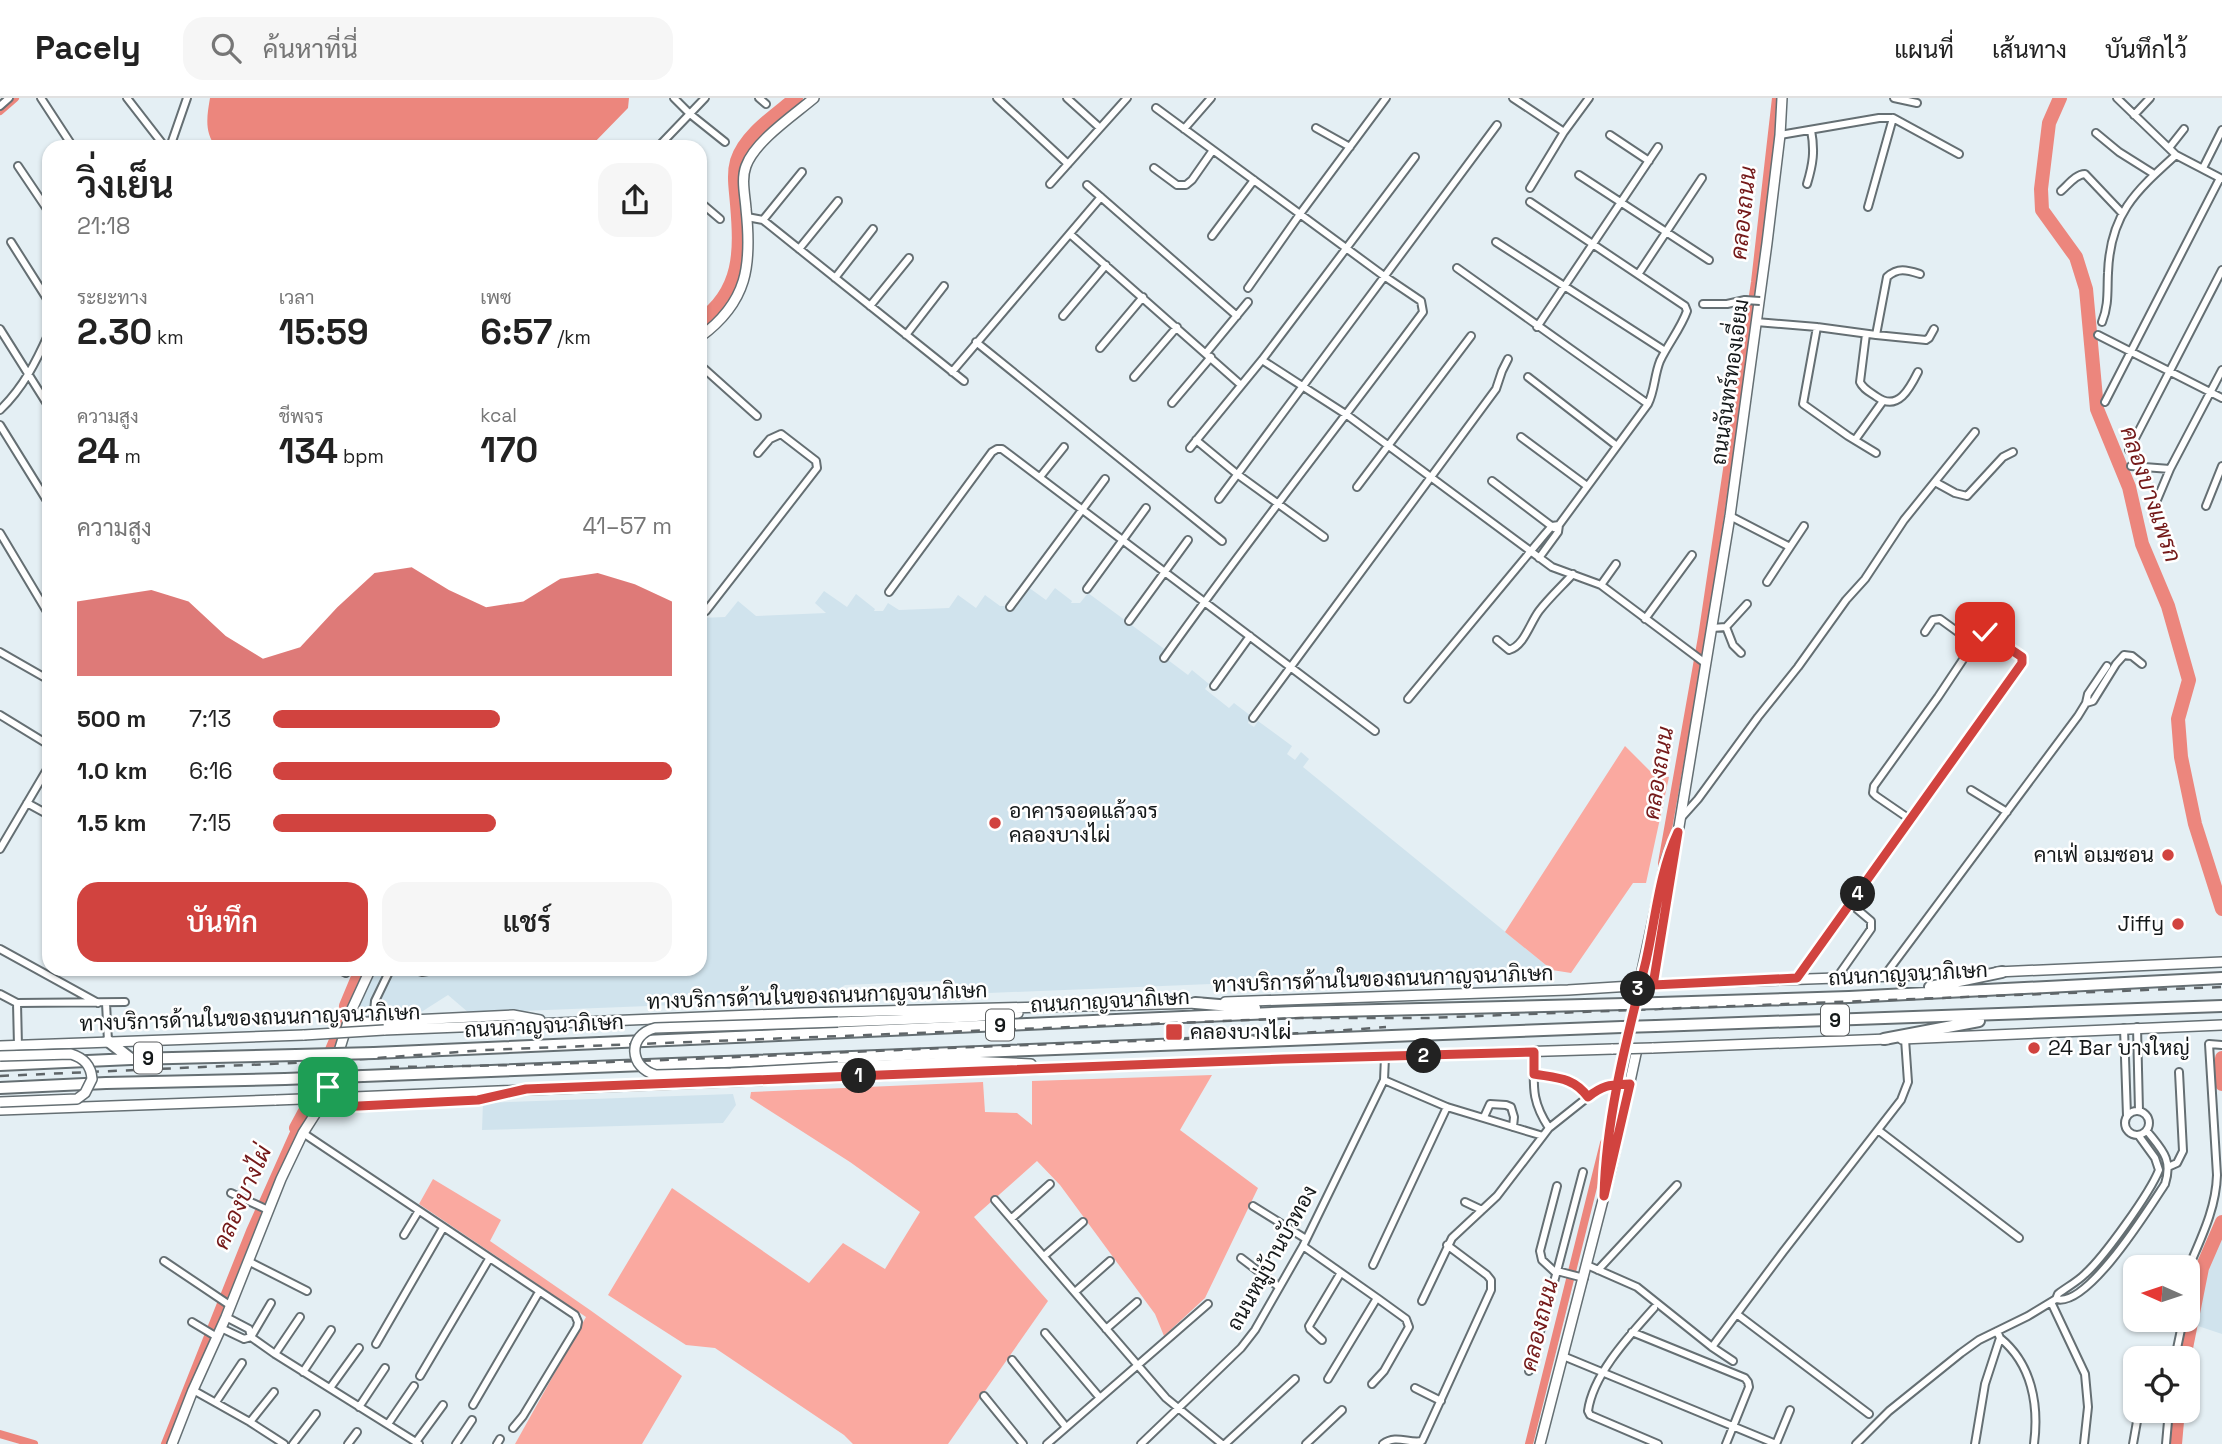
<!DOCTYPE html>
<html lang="th">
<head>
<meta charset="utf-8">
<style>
	:root { --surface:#fff; --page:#f6f6f6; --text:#222; --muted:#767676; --line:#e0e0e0; --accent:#d1433f }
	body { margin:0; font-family:"Space Grotesk",Sarabun,sans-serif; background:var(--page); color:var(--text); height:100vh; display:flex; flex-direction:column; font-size:26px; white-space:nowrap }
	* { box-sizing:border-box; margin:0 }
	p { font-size:23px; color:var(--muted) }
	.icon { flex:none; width:38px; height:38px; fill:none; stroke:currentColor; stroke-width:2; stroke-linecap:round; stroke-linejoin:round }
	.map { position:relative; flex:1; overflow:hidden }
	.drawer { position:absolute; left:42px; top:42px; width:665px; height:836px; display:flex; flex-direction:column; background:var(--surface); border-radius:21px; box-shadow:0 2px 5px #0004 }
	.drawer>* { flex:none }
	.needle { width:46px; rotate:273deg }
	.tools { position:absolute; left:2123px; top:1157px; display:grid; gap:14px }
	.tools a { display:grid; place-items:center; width:77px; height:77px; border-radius:14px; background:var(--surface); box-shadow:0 2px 5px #0004; font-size:35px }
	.pin { position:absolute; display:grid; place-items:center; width:60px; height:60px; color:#fff; margin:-30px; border-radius:14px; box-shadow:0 4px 10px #0006 }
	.km { position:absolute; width:35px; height:35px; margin:-18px; border-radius:50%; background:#222; color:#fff; font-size:19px; line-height:35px; text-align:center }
	.round { display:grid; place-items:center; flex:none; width:74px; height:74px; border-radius:21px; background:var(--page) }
	.summary { display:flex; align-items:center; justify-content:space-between; height:119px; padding:0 35px }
	h1 { font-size:38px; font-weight:600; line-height:52px }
	.metrics { display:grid; grid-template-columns:repeat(3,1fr); gap:10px; height:119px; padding:7px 35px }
	.metrics div { display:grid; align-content:center }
	.metrics b { font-size:35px; font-weight:600 }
	.metrics small { font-size:19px; font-weight:400 }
	.metrics p { font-size:19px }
	.chart { height:196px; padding:14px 35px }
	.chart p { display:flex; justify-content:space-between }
	.chart svg { width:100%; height:126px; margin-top:7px; fill:var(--accent); opacity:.7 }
	.primary-button { display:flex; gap:14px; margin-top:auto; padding:14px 35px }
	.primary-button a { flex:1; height:80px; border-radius:21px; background:var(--accent); color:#fff; font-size:28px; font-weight:600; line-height:80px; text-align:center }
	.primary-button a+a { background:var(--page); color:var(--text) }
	ul { padding:0 35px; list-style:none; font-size:23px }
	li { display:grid; grid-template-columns:112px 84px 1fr; align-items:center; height:52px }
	li i { height:18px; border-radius:9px; background:var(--accent) }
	header { display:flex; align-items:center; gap:42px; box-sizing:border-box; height:98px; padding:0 35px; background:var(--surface); border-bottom:2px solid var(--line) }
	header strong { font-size:33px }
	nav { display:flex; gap:38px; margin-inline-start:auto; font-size:24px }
	.search { width:490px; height:63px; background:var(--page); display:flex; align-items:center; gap:18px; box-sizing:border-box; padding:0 24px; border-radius:21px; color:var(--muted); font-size:26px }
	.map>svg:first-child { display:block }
</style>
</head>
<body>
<header>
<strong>Pacely</strong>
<div class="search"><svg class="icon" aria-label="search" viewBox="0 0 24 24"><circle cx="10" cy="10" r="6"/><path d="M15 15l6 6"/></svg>ค้นหาที่นี่</div>
<nav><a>แผนที่</a><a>เส้นทาง</a><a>บันทึกไว้</a></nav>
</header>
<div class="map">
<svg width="2222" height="1346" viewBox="0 0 2222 1346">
	<rect width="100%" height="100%" fill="#e4eff4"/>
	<!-- built -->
	<path fill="#d0e3ed" d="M1028,489L1046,502L1055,490L1072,503L1071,505H1080L1088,495L1167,553L1164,559L1188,577L1192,572L1209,586L1205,591L1229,610L1234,605L1251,618L1248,625L1254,629L1258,623L1292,648L1287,656L1295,662L1301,654L1309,661L1303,669L1552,872L964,896L939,883L845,887L825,901L469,915L448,897L415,918H359L360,903L374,872H700V520L725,519L738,503L756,518L826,515L815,505L824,493L847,509L856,496L875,511L874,513H883L888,505L899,512L949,510L958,497L976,510L985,497L1000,508H1015Z
		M733,996L736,1007L723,1025L482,1032L483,1005Z
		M2222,1130V1236L2198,1228V1188Z"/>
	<!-- green -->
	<path fill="#faa9a0" d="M1625,648L1654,677L1669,679L1646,785H1633L1571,875L1552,872L1505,834Z
		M1212,977L1180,1032L1258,1090L1205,1200L1164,1238L1155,1216L1060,1087L1037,1063L974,1119L1048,1203L948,1346H853L844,1337L715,1250L686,1247L608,1197L672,1090L809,1185L843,1145L885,1171L920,1114L850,1064L750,1000L751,994L983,984L985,1014L1017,1015L1032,1027V983Z
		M433,1081L501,1122L490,1143L590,1212L682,1278L642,1346H515L586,1219L419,1106Z"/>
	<!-- water -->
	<path fill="#ec867d" d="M210,0H629L628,10L590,49H516C494,41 471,45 449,49H216C204,34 207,18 210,0Z"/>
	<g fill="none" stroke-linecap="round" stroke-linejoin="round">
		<!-- canal -->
		<path stroke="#ec867d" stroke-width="8" d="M0,13L15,0
			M1662,765L1702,539L1755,184L1776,0
			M0,1336L34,1346
			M165,1346L250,1133L296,1030
			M1529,1346L1604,1045"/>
		<!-- river -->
		<path stroke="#ec867d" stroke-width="14" d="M2060,0L2049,25L2041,91L2042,112L2076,159L2086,191L2097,311L2129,389L2142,446L2168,508L2189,582L2178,621L2181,659L2195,726L2222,811
			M700,223C742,193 741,153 737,106C736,92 733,77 737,63C745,37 776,17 796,0
			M2222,960V986
			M296,1030L311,1002L345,921L346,908L361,872
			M2184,1260L2202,1170L2222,1124
			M2175,1346L2178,1312"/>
		<defs>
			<path id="street" d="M41,0L73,49
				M127,0L165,49
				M674,0L690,16L725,44
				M759,0L766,6
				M997,0L1068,66
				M1067,0L1100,30
				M1513,0L1564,34
				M1894,0L1917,5
				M2117,0L2176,57
				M0,8L9,0
				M1156,10L1384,178L1421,203L1423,214C1337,330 1247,443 1164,560
				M2134,17L2150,0
				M1893,20L1959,56
				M1316,30L1350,49
				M1184,31L1211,0
				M2096,35L2119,54L2154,76
				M1610,37L1649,63
				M1780,37L1879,20H1893L1868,109
				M170,49L187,0
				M658,49L705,0
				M2169,50L2184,31
				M18,68L49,114
				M1154,70L1177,87H1186L1192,82L1213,52
				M2203,70L2222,32
				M1579,77L1709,162
				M1050,86L1127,0
				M1807,86C1813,66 1815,53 1811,32
				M1087,87L1237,218
				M1530,90L1564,34L1589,0
				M2061,93C2068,87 2076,76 2085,76L2122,115
				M700,104L720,121
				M1530,104L1685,208L1687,213C1681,230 1668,246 1660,263C1654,278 1655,292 1648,306L1559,427L1558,434L1539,460
				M747,119L763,122L964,283
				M763,122L802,74
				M1070,136L1241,287
				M1212,138L1254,82
				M11,144L49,204
				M1496,144L1665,253
				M799,151L838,103
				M1457,170L1648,306
				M1639,175L1702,80
				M835,180L873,131
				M1248,190L1300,116L1386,0
				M1703,206H1727L1745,202
				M870,208L909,160
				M1063,218L1106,167
				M1756,224L1817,229L1876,237L1887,179C1898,169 1907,172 1920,176
				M2102,224C2109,207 2107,192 2108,175C2110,116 2135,94 2176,57L2222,81
				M1537,229L1658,49
				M1817,229L1803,306L1848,338L1876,355
				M0,231L49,309
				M1866,236L1860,284C1863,291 1870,294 1877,299C1898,314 1910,290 1918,274
				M906,237L944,188
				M1876,237L1926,242L1929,240L1934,231
				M2098,237L2222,300
				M976,244L1222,443
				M1100,250L1143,199
				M1206,255L1248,204
				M1262,262L1347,317L1552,469L1601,487L1705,565
				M700,267L757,318
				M952,274L1101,99
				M1134,279L1177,229
				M1528,279L1617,348
				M2105,304L2220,80
				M1172,305L1211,259
				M0,312C23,290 36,264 49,235
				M0,327L49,406
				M1521,339L1587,388
				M1196,342L1237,376L1324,439
				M1855,342L1883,303
				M1190,350L1262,262L1415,59
				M2129,352L2222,172
				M2131,368L2170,371L2222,272
				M1040,379L1064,349
				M1492,383L1554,430
				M1935,384L1955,395L1967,398L2003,359L2013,354
				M1357,389L1471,238
				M1219,401L1497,27
				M2206,408L2222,368
				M2154,409L2170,371
				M1730,418L1790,449L1804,428
				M0,435L49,517
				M1767,484L1790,449
				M1601,487L1616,466
				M1087,491L1146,410
				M889,494L992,354L997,351H1002L1375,633
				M1010,509L1105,381
				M700,516L706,513L817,370L816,363L781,336L770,341L758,355
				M1645,521L1692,457
				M1129,523L1188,442
				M1726,529L1733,547L1741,555
				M1712,530L1726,529L1747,506
				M1925,534L1933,522L1940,521L1973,545
				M1497,542L1509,552C1524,548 1530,525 1539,513C1549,500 1562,488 1573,476
				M0,554L49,582
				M1214,588L1250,538
				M1408,601L1545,436L1552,428L1559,427
				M2086,605L2093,603L2116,566L2124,557L2132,558L2142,566
				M0,617L49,647
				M1253,620L1496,291L1502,273L1508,261
				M1971,692L2007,714
				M27,705L49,717
				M1681,720L1698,701L1758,619L1798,569L1846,502L1865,481L1904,422L1975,334
				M0,751L49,668
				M0,851L98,905
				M340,872L346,875
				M415,872L422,874L434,872
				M1885,877L2078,618L2086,605L2088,596L2107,568
				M1838,878L1871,831V823L1851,806
				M1797,880L2022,565V559L1985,534L1980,536L1938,599L1874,688L1873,695L1876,698L1911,722
				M0,896L17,905L18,948
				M17,905L125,904
				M106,905L108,943
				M373,924L375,903L390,872
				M2137,929L2139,1013
				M2124,930L2127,1018
				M1534,954C1534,987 1530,1001 1549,1030
				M1534,976C1557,980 1573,979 1588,999
				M1384,982L1447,1009L1543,1038
				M2125 1025a12 12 0 1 1 24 0a12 12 0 1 1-24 0Z
				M1484,1019L1490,1006L1506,1007L1511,1009L1514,1019L1513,1029
				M1878,1032L2019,1140
				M303,1035L575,1217L578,1224L577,1229L523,1318L513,1330
				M2168,1069L2177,1065L2183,1053L2179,974
				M231,1095L268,1112
				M995,1102L1166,1300L1222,1346
				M1465,1104L1482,1112
				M1253,1108L1306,1141
				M1012,1120L1050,1086
				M404,1137L418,1114
				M1303,1148L1377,1200L1328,1281
				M1044,1158L1083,1124
				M1241,1160L1279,1189
				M164,1163L231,1208
				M248,1163L307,1193
				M1373,1167L1447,1009
				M1587,1167L1637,1189L1712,1249L1733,1263
				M2188,1171C2201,1140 2216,1111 2217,1077L2209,946L2222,947
				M1598,1172L1677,1087
				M1557,1173L1583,1074
				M1556,1175L1542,1162L1540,1153L1557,1088
				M1075,1194L1110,1163
				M2056,1201C2087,1211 2149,1110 2165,1086C2173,1061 2162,1052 2147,1033
				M1422,1203L1452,1140L1497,1098L1549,1030L1598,991L1608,987
				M2051,1204L2085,1276L2088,1309L2084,1346
				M1654,1210C1630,1237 1593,1276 1588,1313L1590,1317L1658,1346
				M1738,1217L1869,1316
				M226,1219L249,1231L251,1239L275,1256L419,1346
				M192,1224L217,1239
				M221,1230L244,1241L251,1239
				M1106,1231L1137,1204
				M1632,1234L1745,1280L1748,1284L1749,1289L1726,1346
				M1045,1235L1100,1300
				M251,1239L271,1205
				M2000,1240C2032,1266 2039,1307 2034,1346
				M1322,1242L1310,1231L1309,1228L1340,1176
				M376,1246L443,1130
				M1712,1249L1783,1154L1901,1002L1908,984L1905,941
				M275,1256L300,1219
				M1563,1258L1776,1346
				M2175,1260L2183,1222
				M1012,1262L1066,1329
				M1529,1273L1557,1173L1584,1180
				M303,1274L331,1232
				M420,1278L489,1161
				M1372,1286L1384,1273L1409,1229L1406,1221L1377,1200
				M330,1290L359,1250
				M1415,1290L1441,1303
				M193,1292L250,1324L284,1346
				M984,1298L1023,1346
				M216,1304L242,1265
				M473,1307L539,1194
				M359,1309L385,1270
				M250,1324L274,1294
				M388,1326L414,1288
				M416,1344L443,1307
				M293,1346L316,1316
				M348,1346L357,1334
				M456,1346L472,1322
				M497,1346L500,1341
				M1047,1346L1208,1206
				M1141,1346L1241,1250L1255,1232L1303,1148L1384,982L1385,959
				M1225,1346L1295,1281
				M1306,1346L1342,1312
				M1383,1346C1396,1336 1409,1346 1422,1343L1491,1192V1182L1487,1177L1447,1147
				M1776,1346L1790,1312
				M1856,1346L1889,1313L1961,1255L1979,1242L2028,1218L2056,1201L2058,1196C2067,1189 2077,1184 2085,1176C2104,1159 2150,1095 2159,1072L2155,1060L2139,1038
				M1975,1346L1985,1286L2000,1240L1997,1233
				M2133,1346L2139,1312
				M2166,1346L2169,1312"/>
			<path id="secondary" d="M700,239C748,204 752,167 746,111C745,97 741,81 746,68C755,43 794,17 814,0
				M1997,874L2222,864
				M1666,886L1983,875
				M1653,887L1730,418L1767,145L1780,37L1782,0
				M1225,904L1568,892L1632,888
				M838,924L970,919L1018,915
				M349,925L513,917L540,922
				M384,932L803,915L1201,905
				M1902,941L2222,927
				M0,948L304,937
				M1652,950L1888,941
				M838,969L969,963L1031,966
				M354,999L1284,961L1613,951
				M319,1010L478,1002L500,997
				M0,1012L276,1002
				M1605,1084V1064L1616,993L1666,762L1671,748
				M172,1346L193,1292L226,1219L281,1081L303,1035L319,1010L328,989L352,911L370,872
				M1540,1346L1611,1071L1637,951"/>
			<path id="highway" d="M1930,889L2002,874
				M1195,905L1255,910
				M1659,905L1849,899L2222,880
				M1656,928L2222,908
				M1884,941L1979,923
				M108,943L131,961
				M374,955L1295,914L1625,906
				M0,967L131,961L296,957
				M363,978L1622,929
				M0,990L106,985L285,981"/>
		</defs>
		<!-- street casing -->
		<use href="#street" stroke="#656f73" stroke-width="10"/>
		<!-- secondary casing -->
		<use href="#secondary" stroke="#656f73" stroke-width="12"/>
		<!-- highway casing -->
		<use href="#highway" stroke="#656f73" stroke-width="14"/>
		<!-- street -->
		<use href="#street" stroke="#fff" stroke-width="6"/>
		<!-- secondary -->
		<use href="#secondary" stroke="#fff" stroke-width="9"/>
		<!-- highway -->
		<use href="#highway" stroke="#fff" stroke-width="10"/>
		<!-- rail -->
		<path stroke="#5f6568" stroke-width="2.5" stroke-dasharray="9 9" stroke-linecap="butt" d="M390,969C559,968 729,959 899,952C1061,945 1224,942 1386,929
			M0,978L337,963L485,952L1301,920H1427L2222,889"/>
		<defs>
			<path id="street-bridge" d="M1745,202L1760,203
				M1608,987L1630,986"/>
			<path id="secondary-bridge" d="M1632,888L1666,886
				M838,924L655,930C627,937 629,970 656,977L731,975L838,969
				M304,937L384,932
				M1613,951L1652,950
				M0,958L71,956C84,960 91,967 92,981L85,995L77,1001L0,1004
				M276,1002L354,999"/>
			<path id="highway-bridge" d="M1625,906L1659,905
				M1622,929L1656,928
				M296,957L374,955
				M285,981L363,978"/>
		</defs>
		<!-- street-bridge casing -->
		<use href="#street-bridge" stroke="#656f73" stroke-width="10" stroke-linecap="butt"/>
		<!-- secondary-bridge casing -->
		<use href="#secondary-bridge" stroke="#656f73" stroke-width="12" stroke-linecap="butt"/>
		<!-- highway-bridge casing -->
		<use href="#highway-bridge" stroke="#656f73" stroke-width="14" stroke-linecap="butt"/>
		<!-- street-bridge -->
		<use href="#street-bridge" stroke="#fff" stroke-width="6"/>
		<!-- secondary-bridge -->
		<use href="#secondary-bridge" stroke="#fff" stroke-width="9"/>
		<!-- highway-bridge -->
		<use href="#highway-bridge" stroke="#fff" stroke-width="10"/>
	</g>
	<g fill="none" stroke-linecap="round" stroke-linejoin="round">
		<defs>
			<path id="route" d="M328,989L319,1010L478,1002L526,991L1284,961L1534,954V976C1557,980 1573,979 1588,999C1604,986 1611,987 1630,986L1604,1098C1606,1018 1627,940 1646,863C1656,819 1659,775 1678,734L1653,887L1797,880L2022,565V559L1985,534"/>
		</defs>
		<!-- route casing -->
		<use href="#route" stroke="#fff" stroke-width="14"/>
		<!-- route -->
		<use href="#route" stroke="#d1433f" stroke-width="9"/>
	</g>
	<!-- markers -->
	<g fill="#d1433f" stroke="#fff" stroke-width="2.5">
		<circle cx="995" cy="725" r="7"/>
		<circle cx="2168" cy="757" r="7"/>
		<circle cx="2178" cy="826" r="7"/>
		<rect x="1165" y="925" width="18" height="18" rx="3.5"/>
		<circle cx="2034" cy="950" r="7"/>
	</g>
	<g text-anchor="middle" stroke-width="5" stroke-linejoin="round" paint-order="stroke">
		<!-- shield labels -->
		<g fill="#fff" stroke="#5a5d5e" stroke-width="2">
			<rect x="1821" y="906.5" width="28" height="31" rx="5"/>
			<rect x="986" y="911.5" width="28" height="31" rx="5"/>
			<rect x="134" y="944.5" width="28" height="31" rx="5"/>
		</g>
		<g font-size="19" font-weight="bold" fill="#141819">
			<text x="1835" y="929">9</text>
			<text x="1000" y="934">9</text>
			<text x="148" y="967">9</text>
		</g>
		<!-- street labels -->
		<g font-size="21" fill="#141819" stroke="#fff">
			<text transform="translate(1730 284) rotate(-82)" y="7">ถนนจันทร์ทองเอี่ยม</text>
			<text transform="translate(1908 876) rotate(-3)" y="7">ถนนกาญจนาภิเษก</text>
			<text transform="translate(1383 881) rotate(-2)" y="7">ทางบริการด้านในของถนนกาญจนาภิเษก</text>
			<text transform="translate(817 898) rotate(-2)" y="7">ทางบริการด้านในของถนนกาญจนาภิเษก</text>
			<text transform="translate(1110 903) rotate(-3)" y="7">ถนนกาญจนาภิเษก</text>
			<text transform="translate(250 920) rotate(-2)" y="7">ทางบริการด้านในของถนนกาญจนาภิเษก</text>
			<text transform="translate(544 928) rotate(-3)" y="7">ถนนกาญจนาภิเษก</text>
			<text transform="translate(1272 1160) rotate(-61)" y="7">ถนนหมู่บ้านบัวทอง</text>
		</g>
		<!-- poi labels -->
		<g font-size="21" fill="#141819" stroke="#fff" text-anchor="start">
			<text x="1009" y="720">อาคารจอดแล้วจร<tspan x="1009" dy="24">คลองบางไผ่</tspan></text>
			<text x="2154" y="764" text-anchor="end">คาเฟ่ อเมซอน</text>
			<text x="2164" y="833" text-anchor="end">Jiffy</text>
			<text x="1190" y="941">คลองบางไผ่</text>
			<text x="2048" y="957">24 Bar บางใหญ่</text>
		</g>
		<!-- water labels -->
		<g font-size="23" font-style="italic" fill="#741919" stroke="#fff">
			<text transform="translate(1743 115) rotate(-84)" y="8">คลองถนน</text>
			<text transform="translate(2151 396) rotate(71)" y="8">คลองบางแพรก</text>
			<text transform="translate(1658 675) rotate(-81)" y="8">คลองถนน</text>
			<text transform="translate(242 1099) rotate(-66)" y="8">คลองบางไผ่</text>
			<text transform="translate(1539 1227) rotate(-76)" y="8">คลองถนน</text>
		</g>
	</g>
</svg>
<div class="tools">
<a><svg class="needle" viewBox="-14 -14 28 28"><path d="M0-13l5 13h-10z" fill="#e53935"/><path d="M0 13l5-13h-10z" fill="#767676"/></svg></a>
<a><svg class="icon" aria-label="locate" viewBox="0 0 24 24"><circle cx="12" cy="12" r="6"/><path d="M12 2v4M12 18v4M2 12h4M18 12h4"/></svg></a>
</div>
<div class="pin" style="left:328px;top:989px;background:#1e9e55"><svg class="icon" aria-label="arrive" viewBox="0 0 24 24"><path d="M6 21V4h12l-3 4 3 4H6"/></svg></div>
<div class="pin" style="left:1985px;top:534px;background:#d93025"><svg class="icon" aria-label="check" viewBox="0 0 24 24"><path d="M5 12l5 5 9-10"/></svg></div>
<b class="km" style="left:859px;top:978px">1</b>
<b class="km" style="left:1424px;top:958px">2</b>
<b class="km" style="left:1638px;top:891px">3</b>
<b class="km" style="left:1858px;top:796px">4</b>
<section class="drawer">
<div class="summary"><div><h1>วิ่งเย็น</h1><p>21:18</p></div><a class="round"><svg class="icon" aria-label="share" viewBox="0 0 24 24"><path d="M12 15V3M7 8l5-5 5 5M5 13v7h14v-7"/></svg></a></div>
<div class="metrics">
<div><p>ระยะทาง</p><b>2.30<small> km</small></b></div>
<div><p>เวลา</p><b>15:59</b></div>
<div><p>เพซ</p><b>6:57<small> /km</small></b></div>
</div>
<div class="metrics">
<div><p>ความสูง</p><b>24<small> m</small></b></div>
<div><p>ชีพจร</p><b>134<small> bpm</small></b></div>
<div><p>kcal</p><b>170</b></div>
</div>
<div class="chart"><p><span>ความสูง</span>41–57 m</p>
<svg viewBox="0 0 160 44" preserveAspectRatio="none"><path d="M0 44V18L10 16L20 14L30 18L40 30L50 38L60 34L70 20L80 8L90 6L100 14L110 20L120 18L130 10L140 8L150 12L160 18V44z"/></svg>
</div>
<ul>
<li><b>500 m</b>7:13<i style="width:57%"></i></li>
<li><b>1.0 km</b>6:16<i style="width:100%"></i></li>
<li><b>1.5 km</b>7:15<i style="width:56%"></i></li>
</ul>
<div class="primary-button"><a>บันทึก</a><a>แชร์</a></div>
</section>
</div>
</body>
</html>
